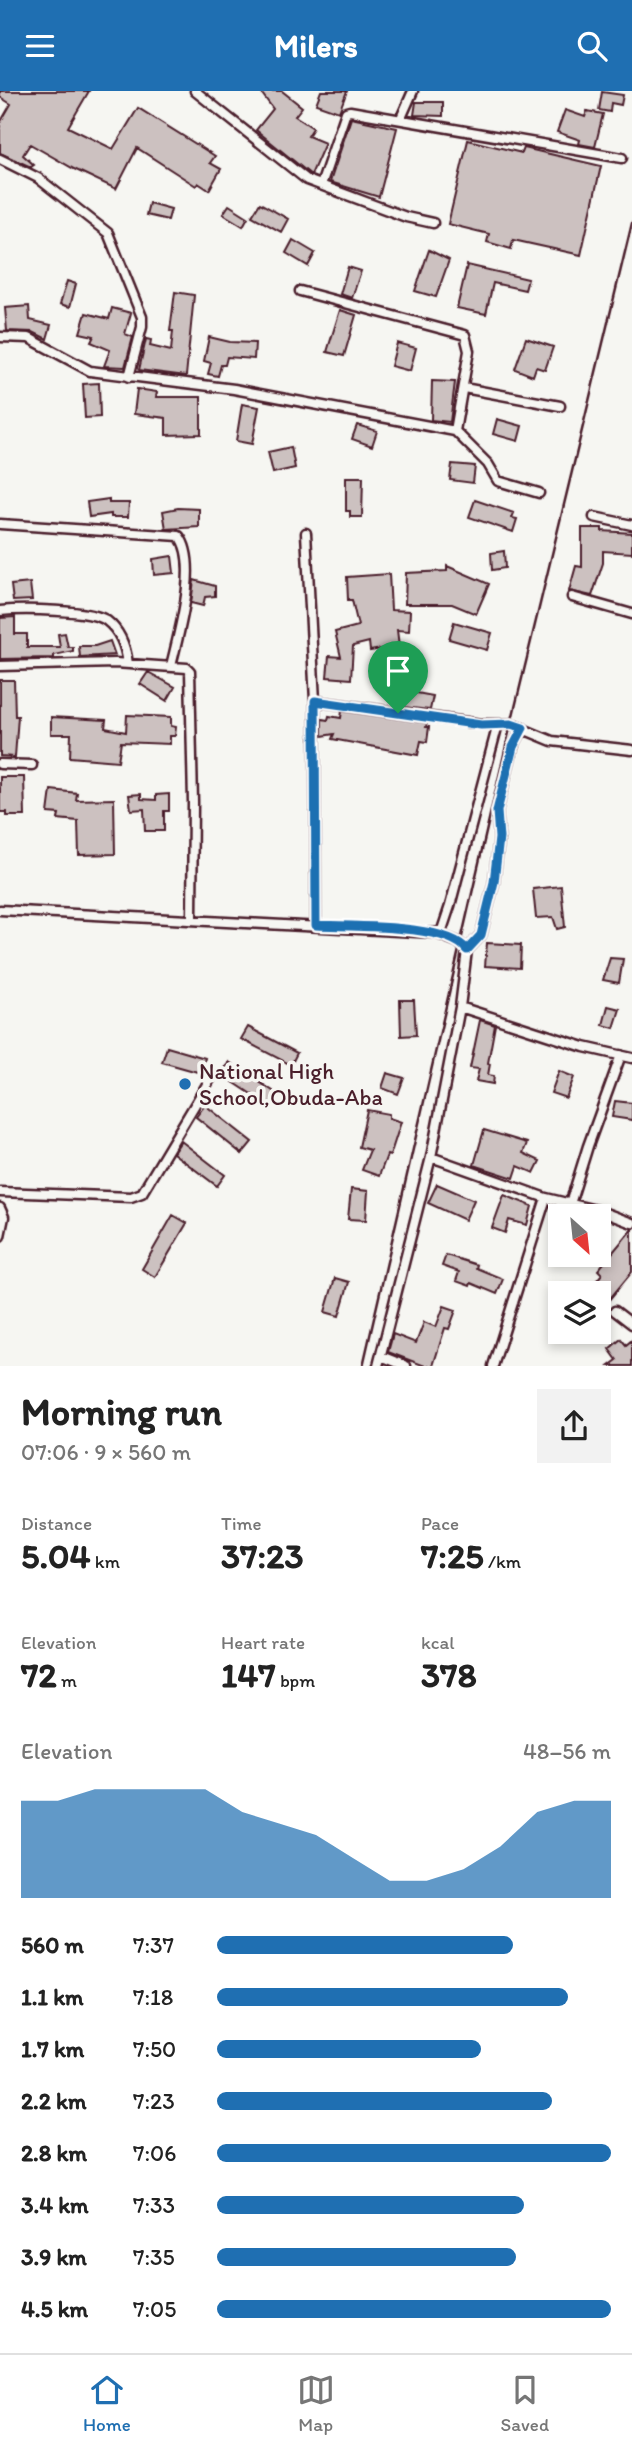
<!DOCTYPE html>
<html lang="en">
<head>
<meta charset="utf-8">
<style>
	:root { --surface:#fff; --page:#f2f2f2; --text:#222; --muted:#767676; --line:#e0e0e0; --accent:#1f6fb2 }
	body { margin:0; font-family:Itim,sans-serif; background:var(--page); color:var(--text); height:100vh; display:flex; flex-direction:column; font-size:26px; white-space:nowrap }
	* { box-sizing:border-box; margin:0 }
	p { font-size:23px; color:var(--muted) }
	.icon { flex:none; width:38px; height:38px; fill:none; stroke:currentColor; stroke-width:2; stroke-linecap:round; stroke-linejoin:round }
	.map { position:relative; height:1275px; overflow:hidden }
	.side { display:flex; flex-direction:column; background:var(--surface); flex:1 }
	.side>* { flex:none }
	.needle { width:46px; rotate:153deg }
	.controls { position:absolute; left:548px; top:1113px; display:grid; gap:14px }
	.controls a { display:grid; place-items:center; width:63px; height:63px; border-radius:0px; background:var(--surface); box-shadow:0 4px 10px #0003; font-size:35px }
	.pin { position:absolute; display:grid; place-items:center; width:60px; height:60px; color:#fff; margin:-72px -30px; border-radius:50% 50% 50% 0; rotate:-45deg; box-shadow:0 0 7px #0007 }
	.pin .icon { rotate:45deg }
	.round { display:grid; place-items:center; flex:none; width:74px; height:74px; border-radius:0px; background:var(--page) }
	.head { display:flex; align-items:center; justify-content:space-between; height:119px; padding:0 21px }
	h1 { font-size:38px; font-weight:700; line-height:52px }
	.stats { display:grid; grid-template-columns:repeat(3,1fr); gap:10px; height:119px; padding:7px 21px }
	.stats div { display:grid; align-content:center }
	.stats b { font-size:35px; font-weight:700 }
	.stats small { font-size:19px; font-weight:400 }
	.stats p { font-size:19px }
	.chart { height:196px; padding:14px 21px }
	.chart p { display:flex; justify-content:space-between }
	.chart svg { width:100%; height:126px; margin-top:7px; fill:var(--accent); opacity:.7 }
	ul { padding:0 21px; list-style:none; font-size:23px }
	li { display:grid; grid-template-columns:112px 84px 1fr; align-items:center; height:52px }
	li i { height:18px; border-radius:9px; background:var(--accent) }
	header { display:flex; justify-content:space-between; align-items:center; height:91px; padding:0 21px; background:var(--accent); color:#fff; font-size:32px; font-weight:700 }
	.dock { display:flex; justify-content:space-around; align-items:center; height:98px; border-top:2px solid var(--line); background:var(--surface); font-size:19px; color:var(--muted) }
	.dock a { display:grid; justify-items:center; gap:4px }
	.dock .active { color:var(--accent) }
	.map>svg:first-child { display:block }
</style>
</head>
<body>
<header><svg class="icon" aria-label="menu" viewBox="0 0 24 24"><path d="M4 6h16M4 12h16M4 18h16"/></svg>Milers<svg class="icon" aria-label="search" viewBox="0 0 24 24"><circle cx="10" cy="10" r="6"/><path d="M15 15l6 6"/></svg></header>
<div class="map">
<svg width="632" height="1275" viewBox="0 0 632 1275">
	<rect width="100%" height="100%" fill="#f6f6f2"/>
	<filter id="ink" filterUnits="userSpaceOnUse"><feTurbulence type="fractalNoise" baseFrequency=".0143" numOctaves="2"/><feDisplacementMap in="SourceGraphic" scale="14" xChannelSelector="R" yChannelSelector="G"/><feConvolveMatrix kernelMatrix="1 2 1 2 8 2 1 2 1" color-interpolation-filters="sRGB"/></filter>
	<g filter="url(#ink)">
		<!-- building -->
		<path fill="#ccc1c0" stroke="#4a1f2b" stroke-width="2" d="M0,0H89L68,36L113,58L138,17L215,65L210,72L221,78L209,99L198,92L196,95L137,57L116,98L74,78L30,53L23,64L34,74L31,76L0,62V32L11,13L0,6Z
			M260,0H282L302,16L295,25L313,37L308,45L325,52L311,84L256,39L273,18Z
			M321,0H347L339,21L316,13Z
			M602,1L623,4L621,14L611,12L610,21L599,19Z
			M416,11H443V25L414,24Z
			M565,19L585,26L587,20L603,23L595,56L579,53L580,49L557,41Z
			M351,27L397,37L379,106L330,91Z
			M468,49L522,62L524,57L601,75L581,164L513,149L511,158L487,151L489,143L448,133Z
			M149,112L171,118L168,129L146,124Z
			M260,112L288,128L281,141L252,125Z
			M229,114L248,126L243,135L223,123Z
			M293,149L315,162L308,175L286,162Z
			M429,159L449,169L436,206L415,200Z
			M467,174L528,188L525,199L493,192L486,223L457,217Z
			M348,176L361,180L352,207L340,203Z
			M67,190L76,193L70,216L60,213Z
			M175,201L194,204L186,285L139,279L146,248L151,249L150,255L171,260L173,240H170Z
			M29,215L30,229L51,234L47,248L33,241L7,240L5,217Z
			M112,217L131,222L125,243L133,246L125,276L104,275L110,259L91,251L94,245L80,242L86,222L109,228Z
			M340,219L356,224L344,265L327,261Z
			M209,246L230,251L255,252L254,268L227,266L225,274H221L218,285L208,283L211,272L204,270Z
			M526,247L553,256L545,279L536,276L533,285L515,278Z
			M397,252L416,257L410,280L391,275Z
			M432,290L455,291L450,331L431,329Z
			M99,292L100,326L85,327L83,293Z
			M137,298L157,301L156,306H201V343L166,344V327L134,323Z
			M242,313L259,316L252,353L236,350Z
			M497,328L522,335L518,350L493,343Z
			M357,334L377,340L372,355L352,348Z
			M291,356L295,377L273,382L268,361Z
			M452,373L475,375L473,392L450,389Z
			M346,386H363L362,426H350V420H346Z
			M109,408V412H129L128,426H111V423L89,426L87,411Z
			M475,409L514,422L512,427L517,428L513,441L469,426Z
			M178,417L199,418V436L166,438L163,420Z
			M582,437H602V440L632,442V462L603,460V472L592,505L569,500L576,475L582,476Z
			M504,460L505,477L492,479L491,462Z
			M172,465L174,482L154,484L153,468Z
			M447,475L489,493L476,523L452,513H405L406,482L447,480Z
			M389,483L391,519L410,520L409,540L397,539L399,555L370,560L369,551L353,555L351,588L327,586L329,565L341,566L335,541L358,535L352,509H348L347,486Z
			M194,489L215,495V505L205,506L203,515L191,512Z
			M30,492L32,509L13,510L11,494Z
			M15,526V543H27V556H60L58,543L65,542L68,556H73V560L54,564V567L0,568V527Z
			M454,531L492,542L487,559L449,548Z
			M110,550L115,564L80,566L79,555H95Z
			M148,581L175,596L167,610L140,593Z
			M0,589H14L15,625H18L15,666L0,665Z
			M406,600L433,605L430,619L403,616Z
			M342,620L427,632L426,636H429L427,651L421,650L418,664L332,648L334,643L322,645V628L328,629L329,625L341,627Z
			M127,624L171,626V635L176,636L175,645H170V653L121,651L118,670L70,666L71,643H51V626L106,629L105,637L126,641Z
			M0,686H24L25,725H7V721H0Z
			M51,699L77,702L76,709L114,708L115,763L79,764L78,730L58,728L59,723L48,722Z
			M141,703V708L156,709V704L169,703V720H164V740H145L144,718L131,719L129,704Z
			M561,795L565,836L557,838L553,826L536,827L533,798Z
			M487,852L521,854L520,877L485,875Z
			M610,867L623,868L619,892L603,889Z
			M400,909H414L416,944L401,945Z
			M608,915L620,918L614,937L603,934Z
			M480,929L495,934L488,972L490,973L488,984L494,985L493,993L476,990L479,978L470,977Z
			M248,936L297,962L291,974L241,948Z
			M167,956L205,967L201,982L162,971Z
			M229,971L279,1004L271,1016L221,983Z
			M559,980L574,986L566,1007L551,1002Z
			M387,982L404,987L398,1003L382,997Z
			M615,1010L632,1012V1029L612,1026Z
			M205,1014L252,1051L242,1063L196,1026Z
			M367,1019L389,1023V1027L401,1031L390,1065L387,1064L379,1085L362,1079L370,1059L359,1056Z
			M484,1039L527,1052L523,1062L540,1070L534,1082L518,1075L514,1087L474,1074Z
			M181,1050L225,1084L217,1095L173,1062Z
			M437,1093L474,1109L465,1129L428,1112Z
			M351,1098L368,1100L366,1129L348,1128Z
			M504,1104L532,1115L527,1134L509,1129L505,1142L492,1137Z
			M173,1124L187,1132L155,1186L142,1178Z
			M632,1138V1181L608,1210L591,1196L602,1183L598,1179Z
			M446,1164L477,1174L476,1177L503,1188L497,1203L471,1192L470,1195L456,1190L459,1181L442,1175Z
			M335,1187L349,1191L339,1225L325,1221Z
			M444,1215L456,1219L449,1238L445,1237L433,1275H425L388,1261L393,1243L416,1252L424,1231L436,1236Z
			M621,1248L626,1254L632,1249V1275H609L617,1269L609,1258Z"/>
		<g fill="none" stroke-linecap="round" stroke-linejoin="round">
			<defs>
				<path id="street" d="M195,0L307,89L406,126L433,132
					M401,27L413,0
					M0,68L38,87L108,142L142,226V236L129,286
					M321,94L346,21L350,20L622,67
					M300,200L465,244L469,260L455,340
					M0,246L29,247L90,280L234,298L455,340L488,373L498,390L539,402
					M464,297L560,315
					M594,426L632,434
					M0,433L179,445C200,472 178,544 171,575
					M306,442L315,610L316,834
					M572,506L632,523
					M0,520C20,518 93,518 107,530C120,540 126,557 128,573
					M0,575L115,572L187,577L190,580L193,711L192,827
					M315,610L481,633H511L552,650L632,659
					M0,673L32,674
					M0,819L435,842L458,851L467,859L460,916L584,956L632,967
					M435,842L442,839L450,815L498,633
					M467,859L481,844L494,791L499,747L497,720L513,656L523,637
					M431,1066L546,1107L600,1120L632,1132
					M0,1101L131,1106L142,1102L212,985
					M570,1113L588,1055L621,964
					M0,1117L4,1126L0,1145
					M615,1220L632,1233
					M381,1265L406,1275
					M378,1275L431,1066L460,916
					M493,1275L546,1107"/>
			</defs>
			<!-- street casing -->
			<use href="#street" stroke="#4a1f2b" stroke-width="13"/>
			<!-- street -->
			<use href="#street" stroke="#f6f6f2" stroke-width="8"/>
			<!-- rail -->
			<path stroke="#4a1f2b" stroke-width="2.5" d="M363,1275L511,633L632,132"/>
		</g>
	</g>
	<g fill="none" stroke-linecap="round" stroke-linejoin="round" filter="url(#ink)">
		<defs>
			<path id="route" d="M315,610L481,634L511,633L523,637L513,656L497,720L499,747L494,791L481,844L467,859C447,832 349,836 316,834Z"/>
		</defs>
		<!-- route casing -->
		<use href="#route" stroke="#fff" stroke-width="14"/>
		<!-- route -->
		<use href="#route" stroke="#1f6fb2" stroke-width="9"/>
	</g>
	<!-- markers -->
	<circle fill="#1f6fb2" stroke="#f6f6f2" stroke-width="2.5" cx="185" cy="993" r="7"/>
	<g text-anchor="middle" stroke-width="7" stroke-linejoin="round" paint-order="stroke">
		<!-- poi labels -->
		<g font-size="23" fill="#4a1f2b" stroke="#f6f6f2" text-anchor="start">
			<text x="199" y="988">National High<tspan x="199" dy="26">School,Obuda-Aba</tspan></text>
		</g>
	</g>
</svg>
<div class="controls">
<a><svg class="needle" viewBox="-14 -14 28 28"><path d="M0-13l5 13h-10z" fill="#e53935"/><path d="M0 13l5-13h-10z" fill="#767676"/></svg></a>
<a><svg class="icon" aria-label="layers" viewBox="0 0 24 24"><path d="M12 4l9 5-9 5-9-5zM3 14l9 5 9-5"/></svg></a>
</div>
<div class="pin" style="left:398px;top:622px;background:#1e9e55"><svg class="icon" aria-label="arrive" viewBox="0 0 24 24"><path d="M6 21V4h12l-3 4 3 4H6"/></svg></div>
</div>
<section class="side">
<div class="head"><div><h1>Morning run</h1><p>07:06 · 9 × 560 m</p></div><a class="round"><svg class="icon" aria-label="share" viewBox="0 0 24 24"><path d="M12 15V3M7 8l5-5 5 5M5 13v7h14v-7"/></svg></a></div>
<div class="stats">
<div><p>Distance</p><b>5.04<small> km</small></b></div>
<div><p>Time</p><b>37:23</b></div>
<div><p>Pace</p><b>7:25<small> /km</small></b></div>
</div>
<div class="stats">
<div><p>Elevation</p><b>72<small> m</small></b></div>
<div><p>Heart rate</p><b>147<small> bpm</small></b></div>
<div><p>kcal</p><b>378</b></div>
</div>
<div class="chart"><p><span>Elevation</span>48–56 m</p>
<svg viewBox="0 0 160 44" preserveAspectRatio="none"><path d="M0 44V10L10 10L20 6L30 6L40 6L50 6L60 14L70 18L80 22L90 30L100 38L110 38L120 34L130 26L140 14L150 10L160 10V44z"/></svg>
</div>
<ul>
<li><b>560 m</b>7:37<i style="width:75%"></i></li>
<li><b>1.1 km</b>7:18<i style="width:89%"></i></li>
<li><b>1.7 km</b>7:50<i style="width:67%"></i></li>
<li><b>2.2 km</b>7:23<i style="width:85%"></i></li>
<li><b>2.8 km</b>7:06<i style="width:100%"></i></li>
<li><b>3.4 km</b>7:33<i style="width:78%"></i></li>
<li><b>3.9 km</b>7:35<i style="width:76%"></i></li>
<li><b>4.5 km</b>7:05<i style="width:100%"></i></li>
</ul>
</section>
<nav class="dock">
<a class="active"><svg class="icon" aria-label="home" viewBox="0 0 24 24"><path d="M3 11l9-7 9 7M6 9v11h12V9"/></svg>Home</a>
<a><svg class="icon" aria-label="map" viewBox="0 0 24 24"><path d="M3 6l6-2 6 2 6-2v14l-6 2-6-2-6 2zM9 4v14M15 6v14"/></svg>Map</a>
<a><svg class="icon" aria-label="saved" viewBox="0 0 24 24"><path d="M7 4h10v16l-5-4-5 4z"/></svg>Saved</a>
</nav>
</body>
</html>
